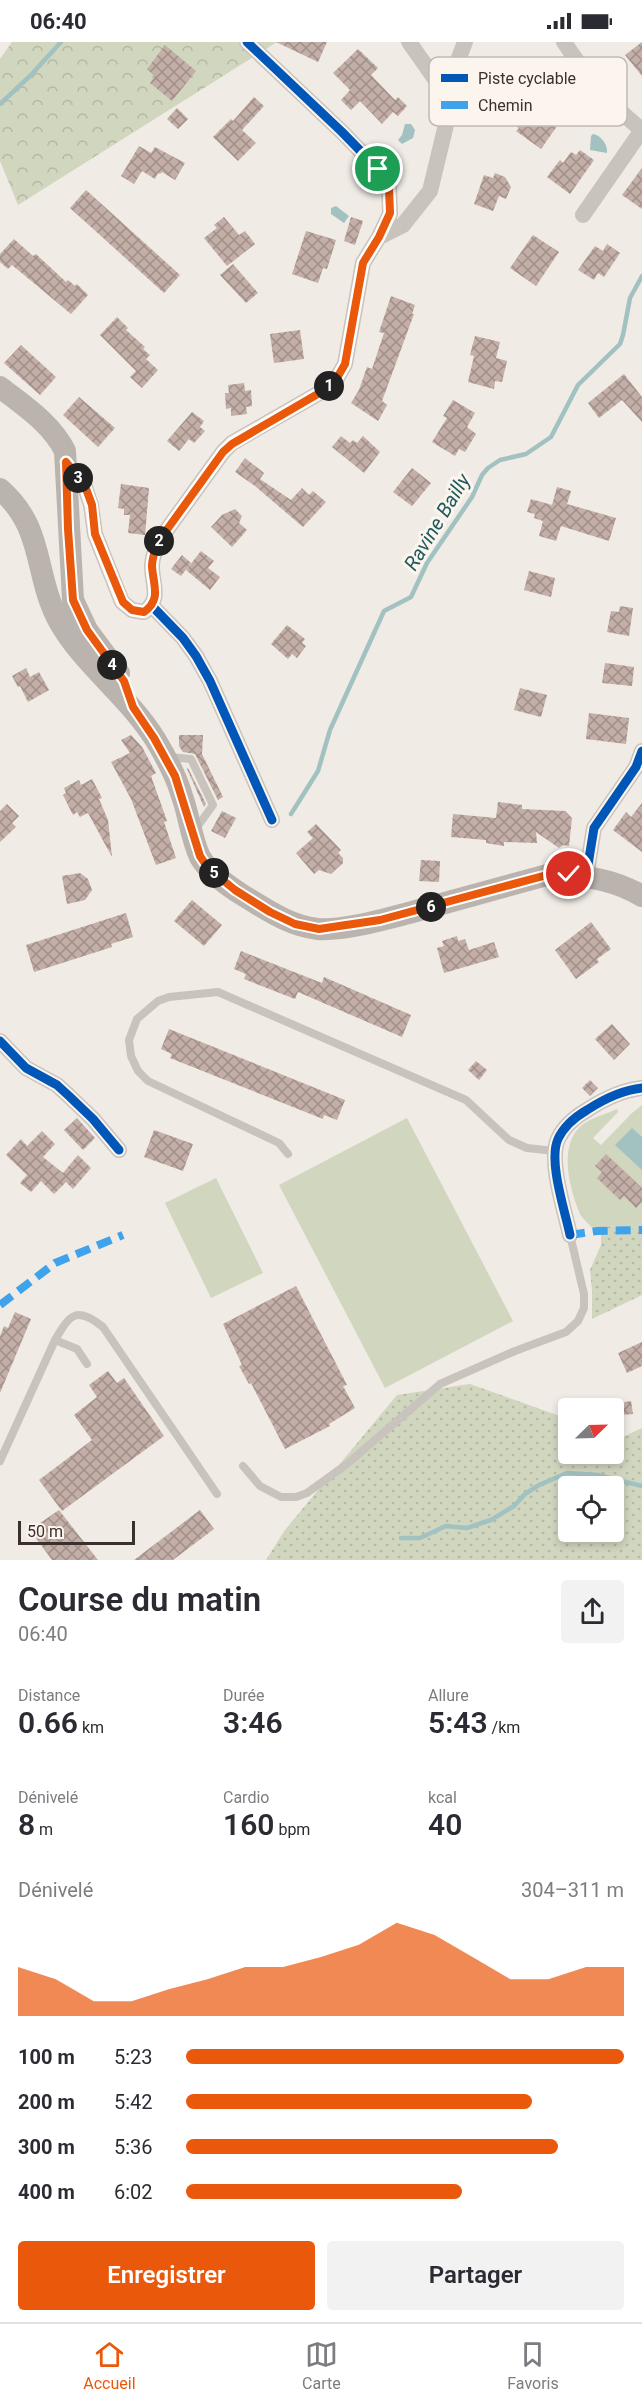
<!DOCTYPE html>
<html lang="fr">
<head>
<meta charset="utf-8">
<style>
	:root { --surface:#fff; --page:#f2f2f3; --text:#2b2b33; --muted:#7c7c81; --line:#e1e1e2; --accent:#ea580c }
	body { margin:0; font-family:Roboto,sans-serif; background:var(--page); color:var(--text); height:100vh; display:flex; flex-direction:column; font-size:22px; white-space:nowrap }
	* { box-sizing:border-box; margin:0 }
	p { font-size:20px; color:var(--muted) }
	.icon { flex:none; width:33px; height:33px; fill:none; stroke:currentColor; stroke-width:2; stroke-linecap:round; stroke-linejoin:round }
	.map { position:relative; height:1518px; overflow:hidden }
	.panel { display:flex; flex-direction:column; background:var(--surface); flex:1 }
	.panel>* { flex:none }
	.needle { width:39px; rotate:67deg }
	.fabs { position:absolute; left:558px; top:1356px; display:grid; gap:12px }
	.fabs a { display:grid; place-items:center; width:66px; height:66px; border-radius:6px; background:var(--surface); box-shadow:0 3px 9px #0003; font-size:30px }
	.scale { position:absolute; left:18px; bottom:15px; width:117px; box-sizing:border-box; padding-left:6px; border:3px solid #3b302b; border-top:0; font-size:16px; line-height:21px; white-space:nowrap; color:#3b302b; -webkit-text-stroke:4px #fbf5ee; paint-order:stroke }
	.pin { position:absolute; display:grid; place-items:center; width:51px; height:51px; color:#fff; margin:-26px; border:3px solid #fff; border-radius:50%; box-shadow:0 2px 6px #0007 }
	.km { position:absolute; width:30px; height:30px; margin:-15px; border-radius:50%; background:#222; color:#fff; font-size:16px; line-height:30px; text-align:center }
	.round { display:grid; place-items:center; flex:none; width:63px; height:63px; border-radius:6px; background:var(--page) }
	.summary { display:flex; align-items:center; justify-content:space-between; height:102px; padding:0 18px }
	h1 { font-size:33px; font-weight:600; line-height:45px }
	.figures { display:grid; grid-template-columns:repeat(3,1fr); gap:9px; height:102px; padding:6px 18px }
	.figures div { display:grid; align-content:center }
	.figures b { font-size:30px; font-weight:600 }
	.figures small { font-size:16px; font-weight:400 }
	.figures p { font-size:16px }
	.chart { height:168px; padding:12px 18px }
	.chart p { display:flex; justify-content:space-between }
	.chart svg { width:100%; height:108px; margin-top:6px; fill:var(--accent); opacity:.7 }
	.cta { display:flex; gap:12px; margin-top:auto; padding:12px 18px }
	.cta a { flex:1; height:69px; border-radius:6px; background:var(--accent); color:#fff; font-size:24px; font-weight:600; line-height:69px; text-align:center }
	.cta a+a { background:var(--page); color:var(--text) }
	ul { padding:0 18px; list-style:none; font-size:20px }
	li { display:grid; grid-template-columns:96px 72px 1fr; align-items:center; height:45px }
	li i { height:15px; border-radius:8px; background:var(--accent) }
	.status { display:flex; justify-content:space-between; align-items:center; height:42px; padding:0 30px; background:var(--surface); direction:ltr }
	.status svg { height:16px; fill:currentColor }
	.tabs { display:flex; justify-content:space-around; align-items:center; height:84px; border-top:2px solid var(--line); background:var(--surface); font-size:16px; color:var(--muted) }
	.tabs a { display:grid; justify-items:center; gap:3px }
	.tabs .current { color:var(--accent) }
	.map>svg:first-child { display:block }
</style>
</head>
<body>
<div class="status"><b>06:40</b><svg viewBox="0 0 49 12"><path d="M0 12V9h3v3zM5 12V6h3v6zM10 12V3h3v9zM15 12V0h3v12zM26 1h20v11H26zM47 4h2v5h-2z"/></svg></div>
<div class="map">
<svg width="642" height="1518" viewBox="0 0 642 1518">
	<defs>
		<pattern id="grass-dots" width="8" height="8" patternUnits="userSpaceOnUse" patternTransform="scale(1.5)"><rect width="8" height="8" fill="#d1d6bf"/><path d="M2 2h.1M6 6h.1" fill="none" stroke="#b4b8a4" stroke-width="1.8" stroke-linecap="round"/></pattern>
		<pattern id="forest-crowns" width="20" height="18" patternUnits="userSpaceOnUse" patternTransform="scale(1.5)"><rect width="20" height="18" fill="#d1d6bf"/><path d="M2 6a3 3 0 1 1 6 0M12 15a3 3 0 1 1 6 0" fill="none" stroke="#b4b8a4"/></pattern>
		<pattern id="building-cross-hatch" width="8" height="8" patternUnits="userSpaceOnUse" patternTransform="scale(1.5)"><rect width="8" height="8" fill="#c3afa7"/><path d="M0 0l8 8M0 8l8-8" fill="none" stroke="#a08f88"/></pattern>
	</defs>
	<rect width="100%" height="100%" fill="#f0ebe5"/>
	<!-- grass -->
	<path fill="url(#grass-dots)" fill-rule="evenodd" d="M601,1184L642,1186V1253L592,1277V1248L590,1228L601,1203Z
		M470,1342L568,1377V1412H614V1394L621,1396L642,1386V1518H266L285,1488L397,1353ZM568,1444H614V1490H568Z"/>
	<!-- forest -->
	<path fill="url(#forest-crowns)" d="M12,0H277L18,163L0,119V17Z"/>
	<!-- park -->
	<path fill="#d1d6bf" d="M642,1063V1186L602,1184L600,1189L595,1190C591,1183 583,1178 580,1172C569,1146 558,1103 582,1083C591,1076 606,1072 617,1067L618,1070L593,1096L601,1103L632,1071Z
		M407,1076L513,1279L385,1346L279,1143Z
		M216,1136L263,1231L211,1256L165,1161Z"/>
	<!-- water -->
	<path fill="#a1c2c1" d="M405,82H411L415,88L413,96L402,102L398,98L402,93Z
		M593,92C601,93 608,103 607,111L590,108L591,94Z
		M336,164L349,174L344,181L331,172V166Z
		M632,1086L642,1095V1128L615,1103Z"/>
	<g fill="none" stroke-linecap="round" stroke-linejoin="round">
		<!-- stream -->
		<path stroke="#a1c2c1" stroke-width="4.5" d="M0,62L31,33L61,0
			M291,772L318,729L330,688L384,569L411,555L427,521L472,455L482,433L488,426L500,418L526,412L551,395L578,343L620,302L623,293L630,256L642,234
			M401,1496H420L446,1484L467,1486L491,1478L514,1464L525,1452L539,1443L567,1431L598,1433L642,1444"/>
	</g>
	<!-- building -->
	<path fill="url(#building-cross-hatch)" d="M276,0H327L318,20Z
		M642,0V34L625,13Z
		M165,3L196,29L172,59L150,41L155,34L147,27Z
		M358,7L378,26L371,33L395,58L398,55L407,64L398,74L393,70L382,82L360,59L351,68L341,58L350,48L333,31Z
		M508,32L528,45L524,50L562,77L541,107L516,89L519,86L493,69L499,60L496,58L503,48L500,46L502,40Z
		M254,55L264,64L242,88L256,101L238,119L213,95L231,77L233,79Z
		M177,66L188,77L178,87L167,77Z
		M139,104L151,111L155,105L185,121L175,138L162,130L160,132L158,131L155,137L142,129L134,142L121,134Z
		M580,108L594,118L570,152L547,135L560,118L563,121L571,110L576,113Z
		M642,126V167L622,153Z
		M495,131L505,135L511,145L506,157L499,154L493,169L474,162L484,133L493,136Z
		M86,148L180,233L164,251L70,166Z
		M224,175L239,193L245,189L255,202L227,224L204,196L217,186L214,183Z
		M351,175L363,179L355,203L344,199Z
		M306,189L336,198L327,227L323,226L318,241L292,232Z
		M533,193L559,210L536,244L510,226Z
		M14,197L33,214L36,212L66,240L68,238L75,244L77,242L88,253L71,272L12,223L8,227L0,220V212Z
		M607,202L620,211L604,235L598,231L594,238L578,228L595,204L603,209Z
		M233,222L258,251L246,261L220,233Z
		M391,254L415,263L412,272H414L382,359L387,363L378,379L351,361L359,348L367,325L372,327L384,291L379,290Z
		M117,275L128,286L126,288L145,305L143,307L150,313L146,317L158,328L142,346L130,335L136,329L100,293Z
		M300,288L304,317L274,321L270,292Z
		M475,294L500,300L496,316L507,319L502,340L495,339L494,347L468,340L474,314L470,313Z
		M21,303L56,335L40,353L4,321Z
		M624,332L642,355V380L622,358L599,376L588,361Z
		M244,341L245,349L251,348L252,364L246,365L247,372L231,374V366L226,367L225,351H229L228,343Z
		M79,355L115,386L98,405L63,373Z
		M453,358L475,371L467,385L476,392L465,410L459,407L455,414L432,400L447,376L443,374Z
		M192,370L204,379L200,385L205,389L194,401L189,397L179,409L167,399Z
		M341,394L350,401L353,398L357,401L363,394L380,410L364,431L332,405Z
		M245,416L264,431L260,437L291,458L302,446L309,453L313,449L326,460L303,485L255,444L235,430Z
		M412,426L431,441L412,464L393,450Z
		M121,442L149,446L145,493L128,491L130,473H124V467L118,466Z
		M557,445L571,449L567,462L616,476L609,499L561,484L556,499L539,494L543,479L534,476L535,472L527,470L531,457L552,463Z
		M235,467L242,474L239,481L247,488L232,505L211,485L222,473Z
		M201,509L214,519L208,526L220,535L210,548L186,528Z
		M182,513L191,521L181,534L171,527Z
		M529,529L555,536L551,555L524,548Z
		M620,564L633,566L629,594L607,590L611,569L619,570Z
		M287,583L305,597L302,601L306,604L297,616L292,612L288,617L271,602Z
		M605,621L634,625L632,644L602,641Z
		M26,626L30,635L39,630L49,648L28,660L20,644L18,645L12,634Z
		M520,646L547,653L541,675L514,668Z
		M589,671L629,676L626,702L586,697Z
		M131,693L142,705L156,731L151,734L167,779L164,780L176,816L156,823L131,757L111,720L130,711L121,698Z
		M179,693H203L202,712L223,755L218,758L195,712L183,710L179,704Z
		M188,726L206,762L204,765L187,727Z
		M92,737L102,756L99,757L108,778L112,815L88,771L80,775L77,770L73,773L63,753L66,751L64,746L79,738L81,743Z
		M498,760L522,763V767L565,769L572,776L569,804L563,803L559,806L536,790L537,801L504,800V804L486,801V798L451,795L453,772L496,776Z
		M642,761V810L613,788L626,770L631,775Z
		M7,762L19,774L12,781L16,785L0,800V769Z
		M222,769L236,776L225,796L211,789Z
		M316,782L341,808L338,811L343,816V821L331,832L319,828L314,832L296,811L313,796L307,790Z
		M421,818L440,819L439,840L419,839Z
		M80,831L88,837L92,848L85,858L67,862L62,834Z
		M192,858L222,883L204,904L174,879Z
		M126,871L133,895L111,902L112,905L34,930L26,903Z
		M591,880L611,907L597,917L599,920L576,937L555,908Z
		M457,894L458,899L465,897L469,908L494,900L499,915L444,931L437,906L444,904L442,899Z
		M241,909L322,941L324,935L411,973L402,995L298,950L295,957L244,937L246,932L234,927Z
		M612,982L630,1002L614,1018L595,997Z
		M169,987L345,1058L337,1078L324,1073L323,1077L170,1016L172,1012L161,1007Z
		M476,1019L487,1028L479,1038L468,1028Z
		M590,1038L598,1046L590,1054L582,1046Z
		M77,1076L95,1096L83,1108L64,1088Z
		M154,1088L193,1102L183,1129L144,1115Z
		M42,1089L55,1102L43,1115L63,1131L78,1113L91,1126L73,1147L66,1140L54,1152L41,1139L31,1150L20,1141L27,1133L6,1113L21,1097L27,1104Z
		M606,1112L642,1146V1160L636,1166L624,1154L620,1158L597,1136L602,1130L595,1124Z
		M296,1244L347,1343L343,1344L355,1366L329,1382L330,1384L285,1407L251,1341L249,1342L239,1324L242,1323L223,1282Z
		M15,1270L31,1277L0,1351V1294L4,1284L8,1286Z
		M642,1300V1324L627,1331L618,1311Z
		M108,1329L117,1341L124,1336L164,1394L62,1469L39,1438L92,1398L74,1373L97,1355L89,1343Z
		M631,1359L633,1372L620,1373L619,1361Z
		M59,1468L98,1518H52L30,1488Z
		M200,1468L214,1487L173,1518H134Z"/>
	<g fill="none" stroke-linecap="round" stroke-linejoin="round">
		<!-- lane -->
		<path stroke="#c9c3be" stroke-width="8" d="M169,715L191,717L213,763L195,788
			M288,1112L279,1101L148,1039L138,1029L131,1014L129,998L137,977L158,959L169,955L218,950L466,1058L509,1098L527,1106L555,1109
			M55,1298C70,1272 76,1264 103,1285L217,1452
			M0,1419L55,1298L77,1307L87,1322
			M243,1424L260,1444L281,1455H296L307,1451L347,1422L440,1342L515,1309L566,1290L578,1279L584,1266V1252L570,1193"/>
		<!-- street -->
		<path stroke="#c9c3be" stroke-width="16" d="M409,0L447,54
			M564,0C586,34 610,63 642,88
			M583,173L642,88
			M379,195L403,183L430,149L446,83L447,47L465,0
			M66,420L85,445L91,463L95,492L122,560L132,568L144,570C162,557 152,543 152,524C152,516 155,508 158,500L223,410L232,401L328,346L337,336L345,322L363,221L379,195L390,172L389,146L378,127L342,90L247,0
			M152,564L183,596L196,614L210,639L272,778
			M586,835L594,786L636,725L642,709
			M0,999L26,1026L57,1043L69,1054L93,1077L119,1108
			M570,1193C565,1169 548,1119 558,1097C564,1084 575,1075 587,1068C604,1057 622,1048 642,1046"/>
		<!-- secondary -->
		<path stroke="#bab3ae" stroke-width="22" d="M0,345C24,364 51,381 65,409L73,558L87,588L119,631
			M0,447C46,487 33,533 60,581C85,624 128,654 155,697C166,715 176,733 182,754C189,773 191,796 200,815C209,831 228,844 244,854C267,868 290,884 318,887C345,889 389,876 416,869C459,857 503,845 547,833C580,832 614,837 642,854"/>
		<!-- quiet -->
		<path stroke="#3fa3eb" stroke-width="8" stroke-dasharray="15 8" stroke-linecap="butt" d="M570,1193L597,1189L642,1188
			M0,1263L55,1221L123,1193"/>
		<defs>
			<path id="cycleway" d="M66,420L85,445L91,463L95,492L122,560L132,568L144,570C162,557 152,543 152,524C152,516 155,508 158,500L223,410L232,401L328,346L337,336L345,322L363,221L379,195L390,172L389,146L378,127L342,90L247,0
				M152,564L183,596L196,614L210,639L272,778
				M586,835L594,786L636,725L642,709
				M0,999L26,1026L57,1043L69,1054L93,1077L119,1108
				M570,1193C565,1169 548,1119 558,1097C564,1084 575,1075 587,1068C604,1057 622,1048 642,1046"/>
		</defs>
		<!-- cycleway casing -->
		<use href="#cycleway" stroke="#fbf5ee" stroke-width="13"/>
		<!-- cycleway -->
		<use href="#cycleway" stroke="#0057b8" stroke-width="9"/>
	</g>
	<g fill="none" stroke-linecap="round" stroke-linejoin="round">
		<defs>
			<path id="route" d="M378,127L389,146L390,171L379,195L363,221L345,322L337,336L328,346L232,402L223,410L158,500C155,508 152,516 152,524C153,543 162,557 144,570L132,568L123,560L95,492L92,463L85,444L66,420L68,487L73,558L87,588L124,639L133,665L154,696L175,734L200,814L208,826L235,848L270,870L295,882L319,887L380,878L547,833L569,832"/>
		</defs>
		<!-- route casing -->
		<use href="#route" stroke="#fff" stroke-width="12"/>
		<!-- route -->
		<use href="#route" stroke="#ea580c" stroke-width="8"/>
	</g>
	<g text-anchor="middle" stroke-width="6" stroke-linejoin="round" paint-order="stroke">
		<!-- water labels -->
		<g font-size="20" font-style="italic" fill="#1f5a5e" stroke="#fbf5ee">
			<text transform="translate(437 480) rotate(-59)" y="7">Ravine Bailly</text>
		</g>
	</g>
	<!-- legend -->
	<rect x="429" y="15" width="198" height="69" rx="9" fill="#fbf5ee" stroke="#c1bab4" stroke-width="1.5"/>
	<rect x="441" y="32" width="27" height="8" fill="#0057b8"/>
	<rect x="441" y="59" width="27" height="8" fill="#3fa3eb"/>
	<g font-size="16" fill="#3b302b">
		<text x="478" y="42">Piste cyclable</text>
		<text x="478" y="69">Chemin</text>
	</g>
</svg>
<div class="fabs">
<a><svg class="needle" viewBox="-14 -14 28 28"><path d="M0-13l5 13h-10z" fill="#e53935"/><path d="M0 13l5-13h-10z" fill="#7c7c81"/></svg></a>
<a><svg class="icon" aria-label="locate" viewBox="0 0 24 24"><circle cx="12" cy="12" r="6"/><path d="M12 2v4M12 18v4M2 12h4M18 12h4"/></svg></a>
</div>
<div class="scale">50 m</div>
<div class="pin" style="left:378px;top:127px;background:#1e9e55"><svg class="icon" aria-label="arrive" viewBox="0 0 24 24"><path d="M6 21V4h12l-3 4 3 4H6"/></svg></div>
<div class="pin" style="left:569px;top:832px;background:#d93025"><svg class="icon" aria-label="check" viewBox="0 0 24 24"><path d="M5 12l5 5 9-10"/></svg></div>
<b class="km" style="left:329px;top:344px">1</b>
<b class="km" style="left:159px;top:499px">2</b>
<b class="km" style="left:78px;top:436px">3</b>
<b class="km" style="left:112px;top:623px">4</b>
<b class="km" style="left:214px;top:831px">5</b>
<b class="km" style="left:431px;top:865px">6</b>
</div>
<section class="panel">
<div class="summary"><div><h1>Course du matin</h1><p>06:40</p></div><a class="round"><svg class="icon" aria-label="share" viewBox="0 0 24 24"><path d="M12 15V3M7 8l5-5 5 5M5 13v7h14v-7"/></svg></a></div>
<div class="figures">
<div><p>Distance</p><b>0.66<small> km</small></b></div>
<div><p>Durée</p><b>3:46</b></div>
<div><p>Allure</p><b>5:43<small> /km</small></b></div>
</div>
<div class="figures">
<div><p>Dénivelé</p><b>8<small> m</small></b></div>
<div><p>Cardio</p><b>160<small> bpm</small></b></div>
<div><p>kcal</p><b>40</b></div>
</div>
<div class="chart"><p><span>Dénivelé</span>304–311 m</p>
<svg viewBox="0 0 160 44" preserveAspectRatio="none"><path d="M0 44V24L10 29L20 38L30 38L40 33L50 29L60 24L70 24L80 20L90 15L100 6L110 11L120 20L130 29L140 29L150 24L160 24V44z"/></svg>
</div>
<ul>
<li><b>100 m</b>5:23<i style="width:100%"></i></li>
<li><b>200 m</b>5:42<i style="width:79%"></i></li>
<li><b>300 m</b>5:36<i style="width:85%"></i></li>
<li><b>400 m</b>6:02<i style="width:63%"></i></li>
</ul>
<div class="cta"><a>Enregistrer</a><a>Partager</a></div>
</section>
<nav class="tabs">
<a class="current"><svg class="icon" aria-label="home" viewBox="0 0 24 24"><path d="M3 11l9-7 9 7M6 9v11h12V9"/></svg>Accueil</a>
<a><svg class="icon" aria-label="map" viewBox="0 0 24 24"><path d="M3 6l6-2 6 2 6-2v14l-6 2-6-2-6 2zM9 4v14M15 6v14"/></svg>Carte</a>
<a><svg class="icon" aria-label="saved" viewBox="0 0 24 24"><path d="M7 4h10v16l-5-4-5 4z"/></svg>Favoris</a>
</nav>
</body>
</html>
